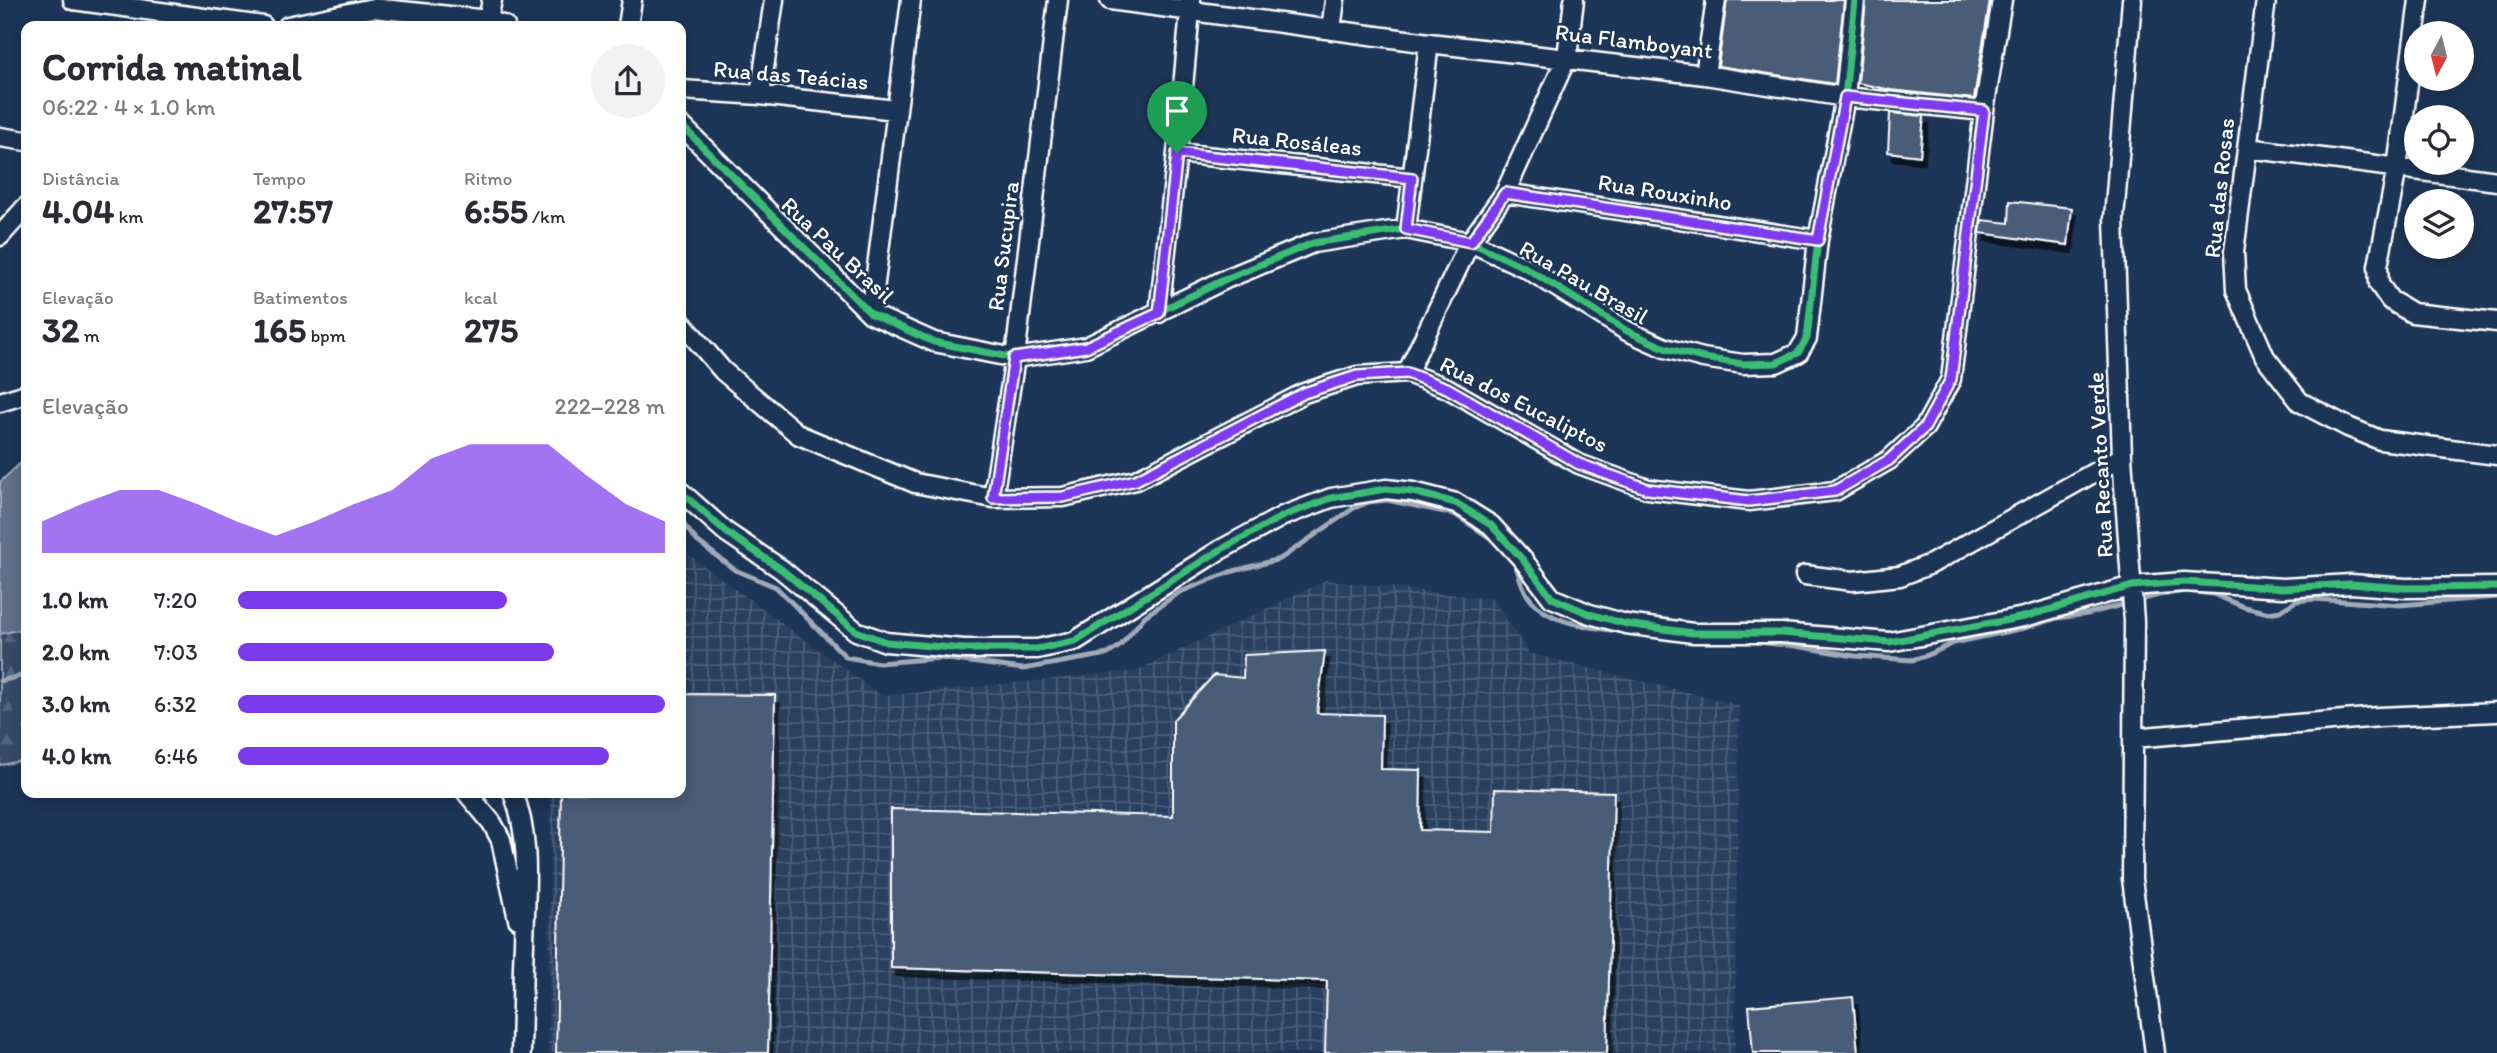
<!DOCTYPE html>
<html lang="pt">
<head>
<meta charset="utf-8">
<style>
	:root { --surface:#fff; --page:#f2f2f3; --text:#2b2b33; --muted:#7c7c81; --accent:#7c3aed }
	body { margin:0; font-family:Itim,sans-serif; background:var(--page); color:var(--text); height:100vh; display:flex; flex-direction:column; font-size:26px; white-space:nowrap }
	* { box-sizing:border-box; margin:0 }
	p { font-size:23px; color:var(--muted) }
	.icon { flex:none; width:38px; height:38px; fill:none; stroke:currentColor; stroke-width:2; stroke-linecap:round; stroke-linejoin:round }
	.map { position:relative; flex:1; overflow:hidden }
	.details { position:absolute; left:21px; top:21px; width:665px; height:777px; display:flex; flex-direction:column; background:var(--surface); border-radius:14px; box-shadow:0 4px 18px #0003 }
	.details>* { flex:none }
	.needle { width:46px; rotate:187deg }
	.controls { position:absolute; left:2404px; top:21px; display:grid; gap:14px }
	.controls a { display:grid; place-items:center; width:70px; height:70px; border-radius:50%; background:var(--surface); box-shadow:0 4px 18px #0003; font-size:35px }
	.pin { position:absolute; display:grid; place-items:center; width:60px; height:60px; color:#fff; margin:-72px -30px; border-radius:50% 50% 50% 0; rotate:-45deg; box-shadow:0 0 7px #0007 }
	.pin .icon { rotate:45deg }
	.round { display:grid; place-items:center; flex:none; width:74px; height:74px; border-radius:37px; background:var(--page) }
	.overview { display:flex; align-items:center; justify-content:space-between; height:119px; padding:0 21px }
	h1 { font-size:38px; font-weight:800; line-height:52px }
	.metrics { display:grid; grid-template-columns:repeat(3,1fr); gap:10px; height:119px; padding:7px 21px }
	.metrics div { display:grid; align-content:center }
	.metrics b { font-size:35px; font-weight:800 }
	.metrics small { font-size:19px; font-weight:400 }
	.metrics p { font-size:19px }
	.chart { height:196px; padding:14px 21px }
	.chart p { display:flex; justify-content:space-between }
	.chart svg { width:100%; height:126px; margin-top:7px; fill:var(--accent); opacity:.7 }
	ul { padding:0 21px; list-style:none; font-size:23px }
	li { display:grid; grid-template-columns:112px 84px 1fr; align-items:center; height:52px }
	li i { height:18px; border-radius:9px; background:var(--accent) }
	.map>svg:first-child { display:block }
</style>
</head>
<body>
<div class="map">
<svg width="2497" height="1053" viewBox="0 0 2497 1053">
	<defs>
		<pattern id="industrial-grid" width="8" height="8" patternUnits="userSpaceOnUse" patternTransform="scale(1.75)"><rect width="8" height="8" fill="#2a4161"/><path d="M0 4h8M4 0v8" fill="none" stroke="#4a5e79"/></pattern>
		<pattern id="forest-firs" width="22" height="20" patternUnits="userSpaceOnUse" patternTransform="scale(1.75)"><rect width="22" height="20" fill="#364b69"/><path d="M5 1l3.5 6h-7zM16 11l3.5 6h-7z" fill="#546680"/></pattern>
		<filter id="shadow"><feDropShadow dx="4.5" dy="8" stdDeviation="0" flood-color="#0009"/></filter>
	</defs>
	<rect width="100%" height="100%" fill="#1d3557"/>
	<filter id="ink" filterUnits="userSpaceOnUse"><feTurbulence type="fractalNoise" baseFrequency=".0143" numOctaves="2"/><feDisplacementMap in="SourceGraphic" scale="14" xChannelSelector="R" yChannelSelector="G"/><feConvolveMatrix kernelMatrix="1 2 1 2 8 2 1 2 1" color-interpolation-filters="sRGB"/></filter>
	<g filter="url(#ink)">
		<!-- industrial -->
		<path fill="url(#industrial-grid)" d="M681,549L882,696L1136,671L1326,580L1493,599L1529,653L1739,705L1735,1053H548L551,799L548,793H681Z"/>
		<!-- forest -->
		<path fill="url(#forest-firs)" stroke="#9aa5b4" stroke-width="2" d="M26,628V760L0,765V634Z"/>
		<!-- water -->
		<path fill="#617289" stroke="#a0aab8" stroke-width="2" d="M26,458V628L0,634V482Z"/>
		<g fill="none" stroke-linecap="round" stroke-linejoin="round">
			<!-- stream -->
			<path stroke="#a0aab8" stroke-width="5" d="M681,521L697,541L735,570L776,587L846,657L879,663L940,658L1023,669L1108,654L1120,646L1145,616L1180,592L1230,572L1280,559L1354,508L1369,502L1387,500L1454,514L1495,541
				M1514,560C1518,571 1521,586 1528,596C1548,625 1592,627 1624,632
				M1748,641L1796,646L1855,656L1912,660L1928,655L1954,643L2024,628L2057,618L2087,614L2159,595L2186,591L2213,594L2244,607L2269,613L2280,611L2296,601L2313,599L2400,605L2497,597
				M0,681L26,675"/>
		</g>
		<!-- building -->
		<path fill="#4a5d79" stroke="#fff" stroke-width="2" filter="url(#shadow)" d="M1727,0H1844L1835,84L1718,66Z
			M1866,0H1990L1974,99L1891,90L1858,83Z
			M1890,113L1924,116L1920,156L1888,152Z
			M2010,201L2072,208L2068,245L1980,233L1982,220L2009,223Z
			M1325,651L1317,713L1382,715L1381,769L1421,770L1420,830L1494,832L1495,789L1614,792L1607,1053H1325L1327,981L891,968V809L1173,816V720L1214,675L1243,678L1244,655Z
			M681,694L775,695L768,1053H556L561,793H681Z
			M1853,997L1858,1053H1753L1749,1006Z"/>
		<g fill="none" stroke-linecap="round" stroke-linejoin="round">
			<defs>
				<path id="street" d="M73,0L263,26
					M1110,0L1429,43L1705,75L1845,97L1984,111
					M2132,0L2114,218L2122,457L2134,621L2132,879L2155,1053
					M2266,0L2234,252L2236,290L2265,357L2300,402L2348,427L2380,440L2497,455
					M2419,0L2397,168L2378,266L2379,284L2390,300L2412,313L2497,322
					M488,20L492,0
					M288,26L373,8L488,20L505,26
					M628,26L632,0
					M1331,29L1335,0
					M1705,75L1716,0
					M681,90L760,95L896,110
					M760,95L774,0
					M681,125L871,314L934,342L1015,358L1086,347L1228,278L1313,243L1406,229L1470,242L1526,268L1627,331L1665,348L1703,358L1743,364L1776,363L1798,353L1807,338L1818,240L1845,97L1855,0
					M0,137L26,141
					M2248,148L2497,181
					M1177,153L1412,178
					M1505,193L1818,240
					M1406,229L1429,43
					M0,236L26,207
					M1159,313L1177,153L1191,0
					M871,314L911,0
					M681,322L723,371L799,435L915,483L993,498L1063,497L1136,480L1304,393L1357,376L1407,373L1447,388L1579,464L1648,489L1749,501L1835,491L1889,460L1925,427L1951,379L1984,111L2002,0
					M1407,373L1470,242L1505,193L1567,57L1574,0
					M0,402L26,394
					M681,492L726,532L781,569L856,631L886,642L964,649H1037L1075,641L1220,550L1283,516L1331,498L1386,489L1413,492L1456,503L1491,525L1523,560L1552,598L1590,614L1626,624L1693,633H1781L1889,642L2024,617L2132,586L2184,582L2283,588L2351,584L2405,588L2497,587
					M993,498L1015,358L1058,0
					M1805,575L1853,581L1900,576L1931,564L2122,457
					M2133,738L2379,717L2497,712
					M467,793L492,823L501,840L518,919
					M513,793C532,839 525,895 524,944C522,980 522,1017 521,1053"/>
			</defs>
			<!-- street casing -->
			<use href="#street" stroke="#fff" stroke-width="23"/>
			<!-- street -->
			<use href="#street" stroke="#1d3557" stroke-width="18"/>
			<defs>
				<path id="cycleway" d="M681,125L871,314L934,342L1015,358L1086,347L1228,278L1313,243L1406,229L1470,242L1526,268L1627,331L1665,348L1703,358L1743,364L1776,363L1798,353L1807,338L1818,240L1845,97L1855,0
					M681,492L726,532L781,569L856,631L886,642L964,649H1037L1075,641L1220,550L1283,516L1331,498L1386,489L1413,492L1456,503L1491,525L1523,560L1552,598L1590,614L1626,624L1693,633H1781L1889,642L2024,617L2132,586L2184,582L2283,588L2351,584L2405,588L2497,587"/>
			</defs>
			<!-- cycleway casing -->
			<use href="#cycleway" stroke="#1d3557" stroke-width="11"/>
			<!-- cycleway -->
			<use href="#cycleway" stroke="#3abd76" stroke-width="7"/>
		</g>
	</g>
	<g fill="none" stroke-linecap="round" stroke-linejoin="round" filter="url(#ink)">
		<defs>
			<path id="route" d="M1845,97L1984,111L1951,379L1925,427L1889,460L1835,491L1749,501L1648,489L1579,464L1447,388L1407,373L1357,376L1304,393L1136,480L1063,497L993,498L1014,358L1086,347L1159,313L1177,153L1412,178L1406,229L1471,242L1505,193L1818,240Z"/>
		</defs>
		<!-- route casing -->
		<use href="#route" stroke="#fff" stroke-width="14"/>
		<!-- route -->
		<use href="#route" stroke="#7c3aed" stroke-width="9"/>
	</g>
	<g text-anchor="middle" stroke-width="5" stroke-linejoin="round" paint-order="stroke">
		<!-- street labels -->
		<g font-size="23" fill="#fff" stroke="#1d3557">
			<text transform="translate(1634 41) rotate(7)" y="8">Rua Flamboyant</text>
			<text transform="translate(791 75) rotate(5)" y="8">Rua das Teácias</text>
			<text transform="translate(1297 141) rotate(6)" y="8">Rua Rosáleas</text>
			<text transform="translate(2219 188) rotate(-84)" y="8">Rua das Rosas</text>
			<text transform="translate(1665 192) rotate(9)" y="8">Rua Rouxinho</text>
			<text transform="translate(1003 246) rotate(-83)" y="8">Rua Sucupira</text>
			<text transform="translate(838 250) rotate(43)" y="8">Rua Pau Brasil</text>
			<text transform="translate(1584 282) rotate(30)" y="8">Rua Pau Brasil</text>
			<text transform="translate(1524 404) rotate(27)" y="8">Rua dos Eucaliptos</text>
			<text transform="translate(2100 465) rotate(-93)" y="8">Rua Recanto Verde</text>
		</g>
	</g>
</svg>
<div class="controls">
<a><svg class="needle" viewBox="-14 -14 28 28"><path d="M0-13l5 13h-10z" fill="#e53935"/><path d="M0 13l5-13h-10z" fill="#7c7c81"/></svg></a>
<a><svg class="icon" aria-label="locate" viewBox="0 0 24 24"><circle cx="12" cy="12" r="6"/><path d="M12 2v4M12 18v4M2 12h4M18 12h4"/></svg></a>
<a><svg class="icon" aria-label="layers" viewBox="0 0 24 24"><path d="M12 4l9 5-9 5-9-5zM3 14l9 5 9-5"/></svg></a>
</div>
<div class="pin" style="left:1177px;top:153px;background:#1e9e55"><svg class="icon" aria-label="arrive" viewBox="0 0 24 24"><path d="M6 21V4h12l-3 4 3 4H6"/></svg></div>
<section class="details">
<div class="overview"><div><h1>Corrida matinal</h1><p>06:22 · 4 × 1.0 km</p></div><a class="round"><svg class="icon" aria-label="share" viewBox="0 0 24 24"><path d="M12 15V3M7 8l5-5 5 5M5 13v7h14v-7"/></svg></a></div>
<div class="metrics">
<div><p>Distância</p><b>4.04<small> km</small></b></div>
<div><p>Tempo</p><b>27:57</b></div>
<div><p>Ritmo</p><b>6:55<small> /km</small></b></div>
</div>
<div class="metrics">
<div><p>Elevação</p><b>32<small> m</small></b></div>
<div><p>Batimentos</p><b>165<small> bpm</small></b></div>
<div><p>kcal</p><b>275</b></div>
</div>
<div class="chart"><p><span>Elevação</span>222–228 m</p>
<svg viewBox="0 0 160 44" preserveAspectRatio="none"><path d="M0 44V33L10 27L20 22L30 22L40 27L50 33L60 38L70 33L80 27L90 22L100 11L110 6L120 6L130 6L140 17L150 27L160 33V44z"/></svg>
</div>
<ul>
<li><b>1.0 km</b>7:20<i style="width:63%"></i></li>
<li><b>2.0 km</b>7:03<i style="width:74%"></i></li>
<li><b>3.0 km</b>6:32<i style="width:100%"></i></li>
<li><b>4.0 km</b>6:46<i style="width:87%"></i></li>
</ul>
</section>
</div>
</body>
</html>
